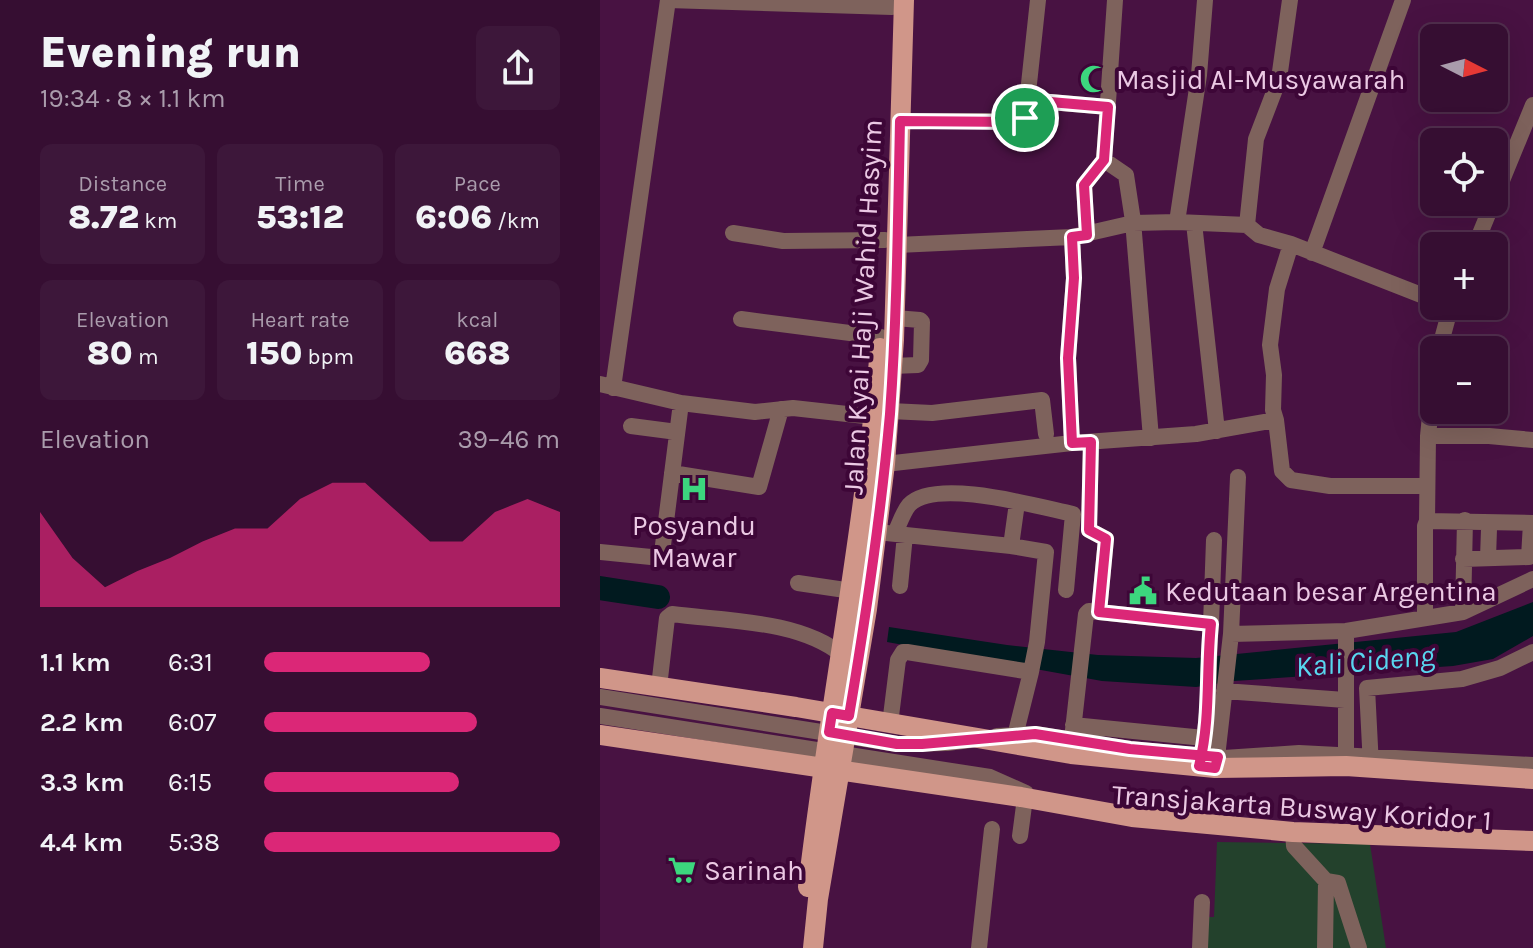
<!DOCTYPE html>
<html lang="en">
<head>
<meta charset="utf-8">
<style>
	:root { --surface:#360e32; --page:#3d173a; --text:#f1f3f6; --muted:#aa9cac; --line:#502e4d; --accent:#db2777 }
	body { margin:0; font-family:Karla,sans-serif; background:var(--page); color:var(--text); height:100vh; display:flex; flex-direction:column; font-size:30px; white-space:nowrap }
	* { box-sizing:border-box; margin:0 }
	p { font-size:26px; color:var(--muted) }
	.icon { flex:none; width:44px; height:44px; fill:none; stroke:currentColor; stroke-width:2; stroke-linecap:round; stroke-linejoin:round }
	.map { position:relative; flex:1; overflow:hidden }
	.side { display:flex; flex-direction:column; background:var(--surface); width:600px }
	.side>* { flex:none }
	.needle { width:52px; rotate:96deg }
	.fabs { position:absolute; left:820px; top:24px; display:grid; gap:16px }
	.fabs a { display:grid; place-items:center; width:88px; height:88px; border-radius:12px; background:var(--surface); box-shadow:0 8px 32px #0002,0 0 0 2px var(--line); font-size:40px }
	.pin { position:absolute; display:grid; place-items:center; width:68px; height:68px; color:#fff; margin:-34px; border:4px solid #fff; border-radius:50%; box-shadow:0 2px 8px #0007 }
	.round { display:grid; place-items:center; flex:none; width:84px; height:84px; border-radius:12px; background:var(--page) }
	.head { display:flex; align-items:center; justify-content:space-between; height:136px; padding:0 40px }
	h1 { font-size:44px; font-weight:800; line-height:60px }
	.figures { display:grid; grid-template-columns:repeat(3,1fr); gap:12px; height:136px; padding:8px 40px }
	.figures div { display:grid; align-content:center; border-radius:12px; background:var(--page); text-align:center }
	.figures b { font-size:34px; font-weight:800 }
	.figures small { font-size:22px; font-weight:400 }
	.figures p { font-size:22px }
	.chart { height:224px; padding:16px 40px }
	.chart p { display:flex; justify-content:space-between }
	.chart svg { width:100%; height:144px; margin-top:8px; fill:var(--accent); opacity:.7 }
	ul { padding:0 40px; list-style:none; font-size:26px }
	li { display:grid; grid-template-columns:128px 96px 1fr; align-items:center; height:60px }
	li i { height:20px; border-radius:10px; background:var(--accent) }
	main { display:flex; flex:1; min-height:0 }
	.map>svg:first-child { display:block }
</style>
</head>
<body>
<main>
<section class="side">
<div class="head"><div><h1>Evening run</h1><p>19:34 · 8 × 1.1 km</p></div><a class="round"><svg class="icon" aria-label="share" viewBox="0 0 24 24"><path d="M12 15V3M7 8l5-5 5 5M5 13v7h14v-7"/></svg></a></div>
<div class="figures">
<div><p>Distance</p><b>8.72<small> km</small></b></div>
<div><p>Time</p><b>53:12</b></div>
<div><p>Pace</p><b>6:06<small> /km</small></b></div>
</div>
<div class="figures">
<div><p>Elevation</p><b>80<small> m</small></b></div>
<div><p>Heart rate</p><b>150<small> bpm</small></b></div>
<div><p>kcal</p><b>668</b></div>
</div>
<div class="chart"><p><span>Elevation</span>39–46 m</p>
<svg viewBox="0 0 160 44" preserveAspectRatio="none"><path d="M0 44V15L10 29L20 38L30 33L40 29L50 24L60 20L70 20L80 11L90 6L100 6L110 15L120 24L130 24L140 15L150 11L160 15V44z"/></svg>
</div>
<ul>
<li><b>1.1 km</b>6:31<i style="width:56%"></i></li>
<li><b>2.2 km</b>6:07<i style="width:72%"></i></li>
<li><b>3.3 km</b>6:15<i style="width:66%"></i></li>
<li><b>4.4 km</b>5:38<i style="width:100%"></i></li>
</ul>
</section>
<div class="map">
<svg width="933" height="948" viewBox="0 0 933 948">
	<rect width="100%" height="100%" fill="#481242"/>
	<!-- green -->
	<path fill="#23412c" d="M617,842L770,844L786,948H604L606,917H614Z"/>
	<!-- water -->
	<path fill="#011a1f" d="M933,602V636L893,659L853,666L634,681L596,687L502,681L287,642L289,627L407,645L498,655L596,658L856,632Z"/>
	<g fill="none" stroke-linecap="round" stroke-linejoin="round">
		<!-- river -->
		<path stroke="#011a1f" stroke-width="24" d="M0,588L58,597"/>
		<!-- minor -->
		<path stroke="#7e625c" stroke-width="16" d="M68,0L292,7
			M427,100L508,107
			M300,121H425L438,0
			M504,160L526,175L533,221L551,438
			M894,200L933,105
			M577,222L599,75L605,0
			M594,223L617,431
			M647,225L656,139L679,79L690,0
			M133,233L183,241L285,240
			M487,235L484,185L504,160L515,0
			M691,244L677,289L670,345L674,375L673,410L676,420L682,471L691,480L730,486H826
			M297,245L472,237L533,223L577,222L647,225L659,235L691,244L834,300
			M875,246L893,202
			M712,253L803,0
			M141,319L281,337
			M839,350L851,306
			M292,366L318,365L321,360L322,322L320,320L295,318
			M0,384L81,403L155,412L193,408L274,417
			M13,388L68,0
			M290,411L332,413L442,400L446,434
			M31,426L77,432
			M828,436H889L933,440
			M491,442L489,530L506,539L499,612
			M472,443L468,358L474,278L472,237
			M285,464L472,443L596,434L676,420
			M72,473L159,487L181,409
			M827,521L828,436L834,375
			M277,532L411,546L446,552L437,642L431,672
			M295,533C299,525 303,512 309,505C335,477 439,507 473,514L466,590
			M411,546L417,503
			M0,552L51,557L62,553L81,403
			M888,558L889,529
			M863,559L929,557L931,523
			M198,583L252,591
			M300,586L305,535
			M863,612L865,520
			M825,618V526L827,521L933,523
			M611,624L614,540
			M631,634L746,631L863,612L933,579
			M59,687L67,618L72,614C125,621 200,620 242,655
			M624,691L745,700
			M0,697L297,744L347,743L370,740
			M0,716L390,777L426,793
			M290,724L298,660L303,652H307L431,672L413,744
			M473,725L604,738
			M397,736L435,734L530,749L624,758L699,753L933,765
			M471,748L486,614L489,611L611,624C607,671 611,719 599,765
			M746,765V631
			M616,766L631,634L638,477
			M771,766L767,688L862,679L900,668L933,652
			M693,832L694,846L726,881L725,948
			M420,836L425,798
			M726,881L738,883L759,948
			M379,948L392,829
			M600,948L602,902"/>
		<!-- major -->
		<path stroke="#d09689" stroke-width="20" d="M0,678L196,707L471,754L615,768L746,766L933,779
			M0,735L421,797L532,817L693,832L933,841
			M208,887C229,707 265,529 280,348
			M213,948L218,899L267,609L285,464L294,340L304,0"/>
	</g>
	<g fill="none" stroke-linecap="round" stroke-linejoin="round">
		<defs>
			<path id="route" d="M425,118L423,122L300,121C298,219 297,317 290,414C281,515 266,616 249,716L232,713L229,732L297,744H322L435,734L530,749L618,757L615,768L599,766C611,719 606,671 611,624L499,612L506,539L489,530L491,442L472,443L468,358L474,278L472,237L487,235L484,185L504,160L508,107L427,100L425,118"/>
		</defs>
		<!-- route casing -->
		<use href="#route" stroke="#fff" stroke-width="16"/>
		<!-- route -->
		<use href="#route" stroke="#db2777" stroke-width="10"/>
	</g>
	<!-- icons -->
	<defs>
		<symbol id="mosque-bare" viewBox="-9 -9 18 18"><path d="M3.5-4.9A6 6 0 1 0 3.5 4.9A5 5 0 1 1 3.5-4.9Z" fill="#3cd77e" stroke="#3d0637" stroke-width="2.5" paint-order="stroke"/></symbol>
		<symbol id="hospital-bare" viewBox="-9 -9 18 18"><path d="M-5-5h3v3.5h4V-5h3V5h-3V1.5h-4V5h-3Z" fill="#3cd77e" stroke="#3d0637" stroke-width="2.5" paint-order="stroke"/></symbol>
		<symbol id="civic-bare" viewBox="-9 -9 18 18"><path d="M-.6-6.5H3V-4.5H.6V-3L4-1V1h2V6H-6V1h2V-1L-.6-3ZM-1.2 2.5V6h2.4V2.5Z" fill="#3cd77e" stroke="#3d0637" stroke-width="2.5" paint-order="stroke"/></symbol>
		<symbol id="supermarket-bare" viewBox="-9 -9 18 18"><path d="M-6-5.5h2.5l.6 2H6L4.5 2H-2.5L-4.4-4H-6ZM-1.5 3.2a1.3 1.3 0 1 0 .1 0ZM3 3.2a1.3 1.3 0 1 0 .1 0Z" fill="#3cd77e" stroke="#3d0637" stroke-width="2.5" paint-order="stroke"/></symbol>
	</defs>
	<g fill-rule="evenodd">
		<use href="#mosque-bare" x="474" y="59" width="40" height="40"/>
		<use href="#hospital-bare" x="74" y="469" width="40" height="40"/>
		<use href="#civic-bare" x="523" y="571" width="40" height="40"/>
		<use href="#supermarket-bare" x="62" y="850" width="40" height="40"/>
	</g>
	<g text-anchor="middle" stroke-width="8" stroke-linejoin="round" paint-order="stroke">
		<!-- poi labels -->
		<g font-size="28" fill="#ebc9e4" stroke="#3d0637" text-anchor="start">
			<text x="516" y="89">Masjid Al-Musyawarah</text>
			<text x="94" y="535" text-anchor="middle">Posyandu<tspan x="94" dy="32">Mawar</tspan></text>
			<text x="565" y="601">Kedutaan besar Argentina</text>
			<text x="104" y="880">Sarinah</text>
		</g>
		<!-- street labels -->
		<g font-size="28" fill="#ebc9e4" stroke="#3d0637">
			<text transform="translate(262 307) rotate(-87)" y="10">Jalan Kyai Haji Wahid Hasyim</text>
			<text transform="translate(702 807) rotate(4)" y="10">Transjakarta Busway Koridor 1</text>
		</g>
		<!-- water labels -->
		<g font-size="30" font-style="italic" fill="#58d6ef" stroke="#3d0637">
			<text transform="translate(765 661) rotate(-5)" y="10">Kali Cideng</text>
		</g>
	</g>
</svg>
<div class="fabs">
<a><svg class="needle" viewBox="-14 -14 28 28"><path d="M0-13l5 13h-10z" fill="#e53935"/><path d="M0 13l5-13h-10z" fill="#aa9cac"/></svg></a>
<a><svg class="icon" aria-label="locate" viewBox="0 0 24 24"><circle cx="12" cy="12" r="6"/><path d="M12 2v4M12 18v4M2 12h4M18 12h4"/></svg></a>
<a>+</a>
<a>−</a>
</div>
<div class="pin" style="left:425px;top:118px;background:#1e9e55"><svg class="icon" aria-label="arrive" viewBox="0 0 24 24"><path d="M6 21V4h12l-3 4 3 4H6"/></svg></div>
</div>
</main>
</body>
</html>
